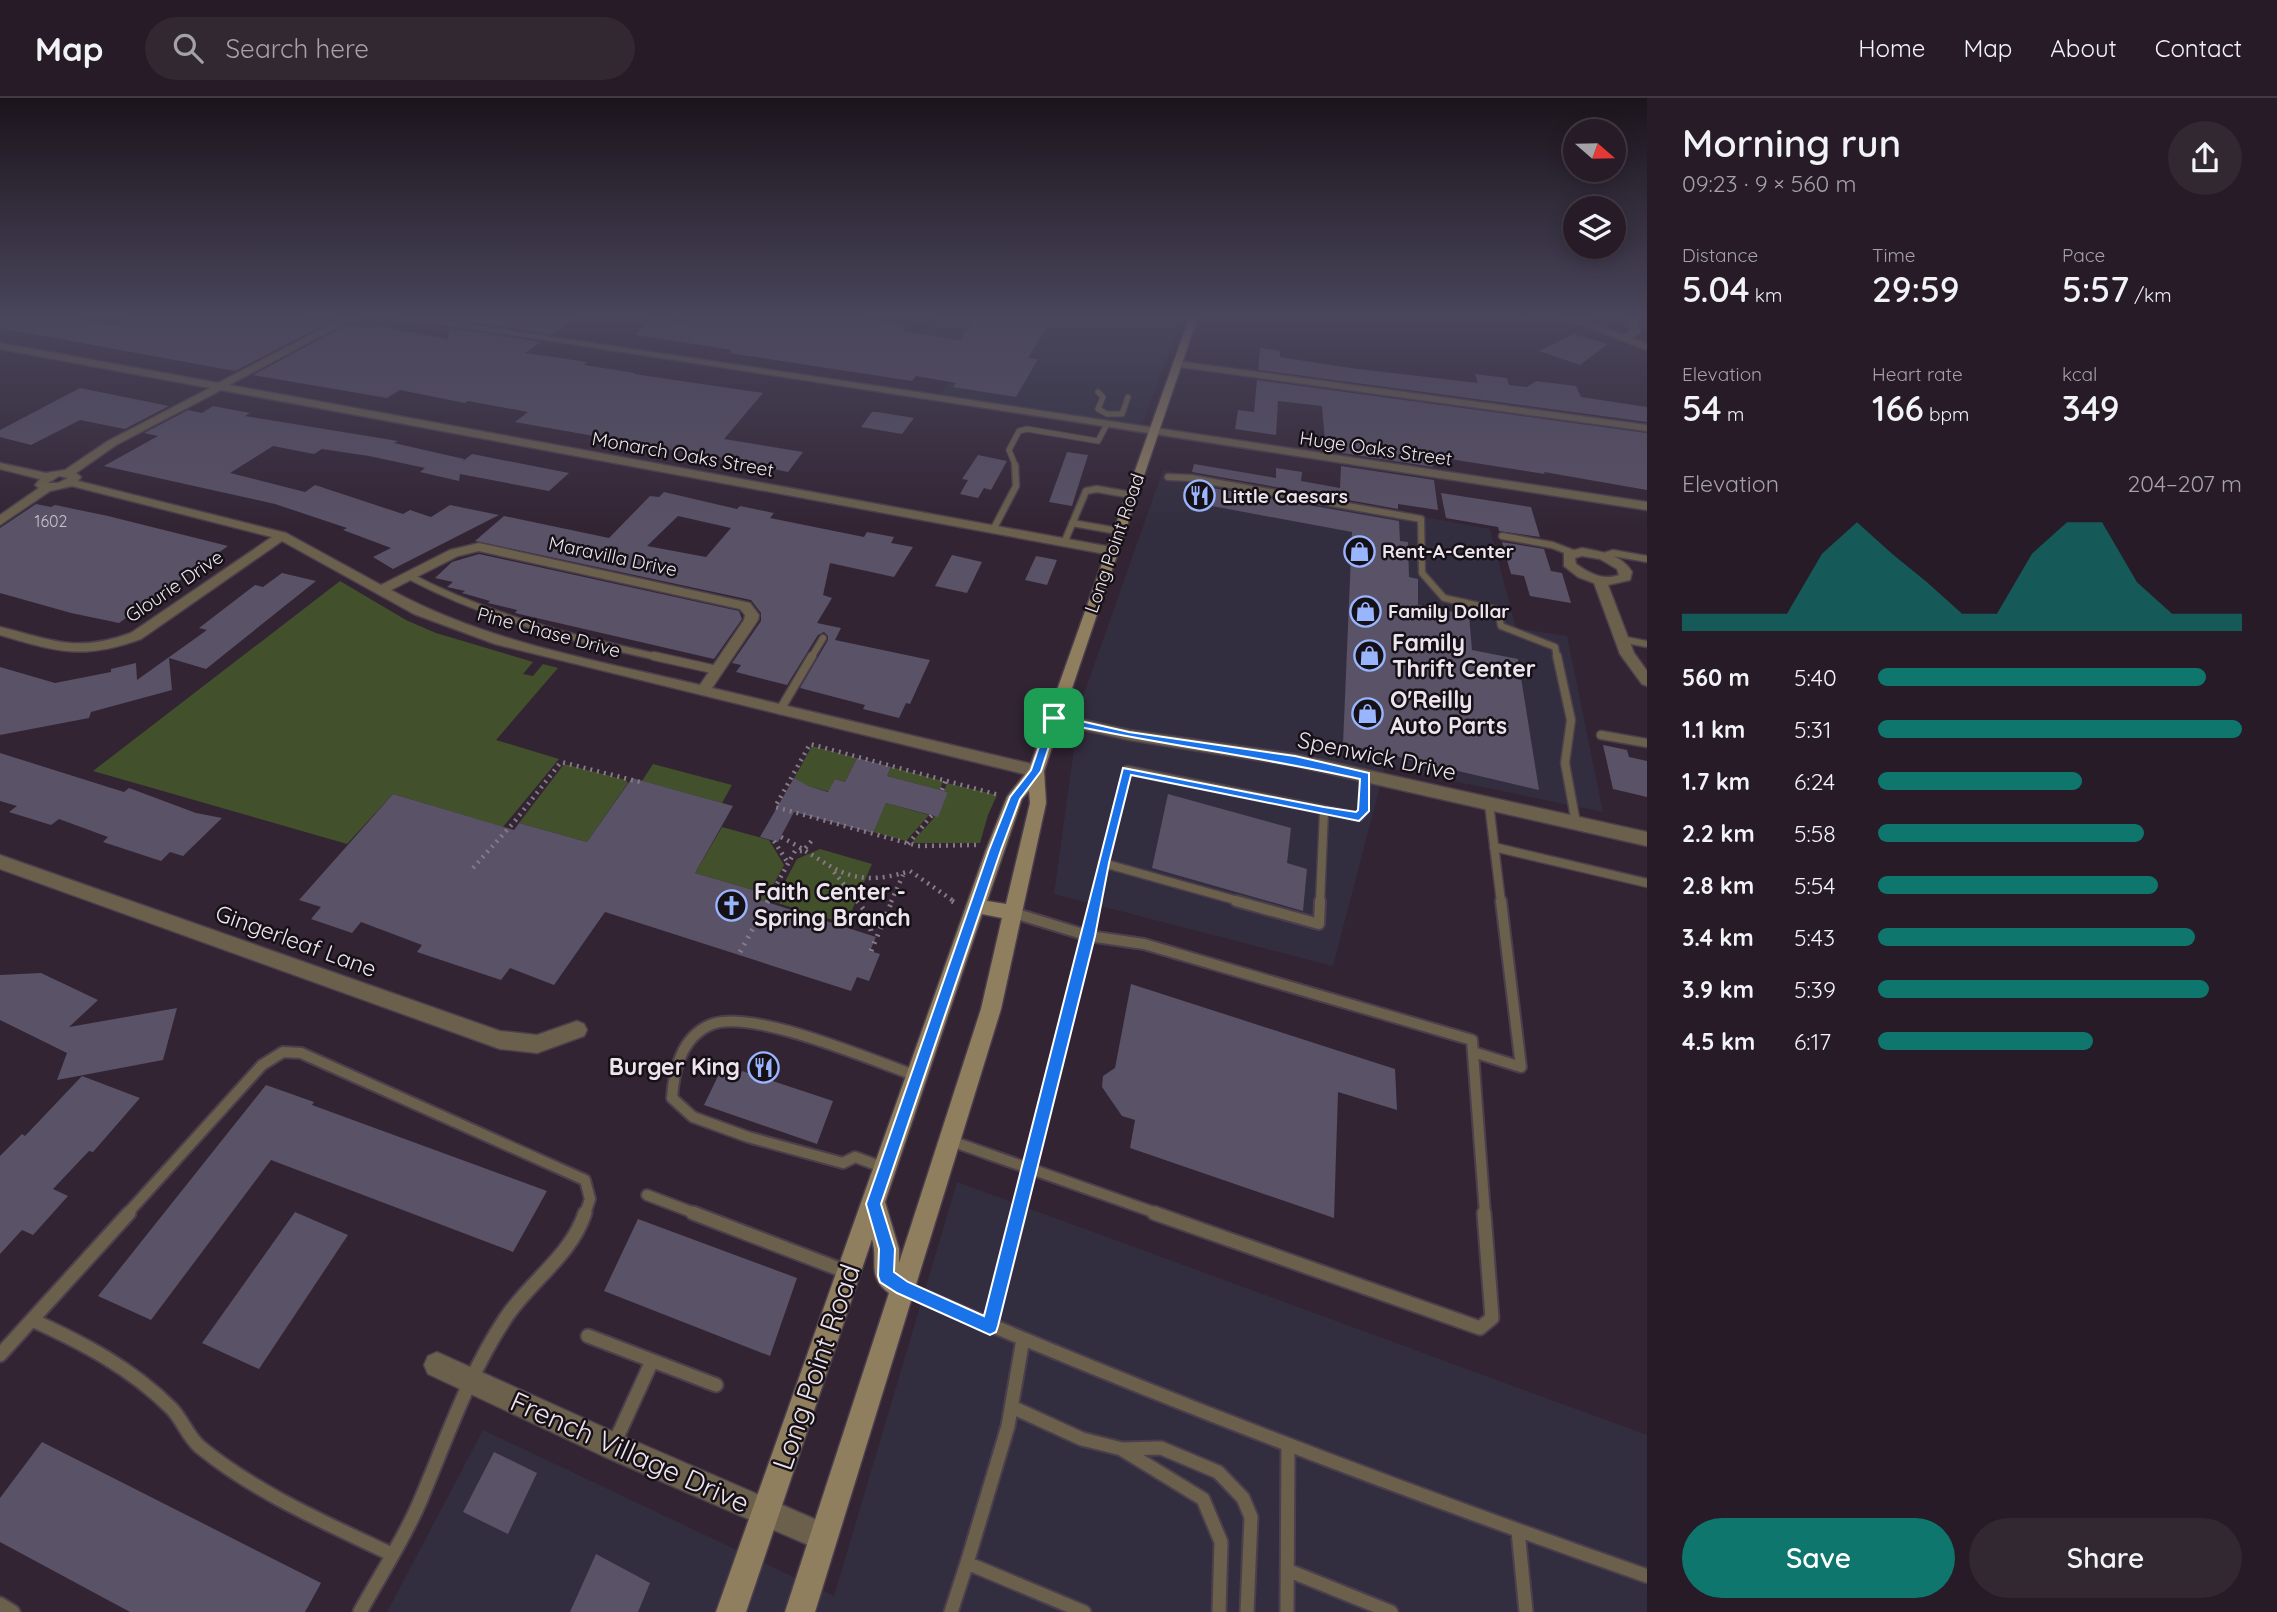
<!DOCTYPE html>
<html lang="en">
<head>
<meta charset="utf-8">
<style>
	:root { --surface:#261b26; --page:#322832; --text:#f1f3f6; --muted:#a4a1a7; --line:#423943; --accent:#0f766e }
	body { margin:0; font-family:Quicksand,sans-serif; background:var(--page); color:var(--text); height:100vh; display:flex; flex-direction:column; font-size:26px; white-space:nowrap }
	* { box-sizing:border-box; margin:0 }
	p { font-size:23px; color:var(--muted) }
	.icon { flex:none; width:38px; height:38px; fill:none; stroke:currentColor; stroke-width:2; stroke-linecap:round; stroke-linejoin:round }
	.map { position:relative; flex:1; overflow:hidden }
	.details { display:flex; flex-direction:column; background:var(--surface); width:630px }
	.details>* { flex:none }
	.needle { width:46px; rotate:110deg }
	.controls { position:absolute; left:1563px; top:21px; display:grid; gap:14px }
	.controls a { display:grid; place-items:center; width:63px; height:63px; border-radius:50%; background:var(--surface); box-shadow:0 4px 18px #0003,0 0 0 2px var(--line); font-size:35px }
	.pin { position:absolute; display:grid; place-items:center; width:60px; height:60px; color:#fff; margin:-30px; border-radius:14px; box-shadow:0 4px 10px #0006 }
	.round { display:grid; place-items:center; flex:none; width:74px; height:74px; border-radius:37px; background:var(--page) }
	.summary { display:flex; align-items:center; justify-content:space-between; height:119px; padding:0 35px }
	h1 { font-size:38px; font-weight:600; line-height:52px }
	.stats { display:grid; grid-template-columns:repeat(3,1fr); gap:10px; height:119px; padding:7px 35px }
	.stats div { display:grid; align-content:center }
	.stats b { font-size:35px; font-weight:600 }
	.stats small { font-size:19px; font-weight:400 }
	.stats p { font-size:19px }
	.chart { height:196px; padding:14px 35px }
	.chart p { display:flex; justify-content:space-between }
	.chart svg { width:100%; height:126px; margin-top:7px; fill:var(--accent); opacity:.7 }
	.primary-button { display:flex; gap:14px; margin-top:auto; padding:14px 35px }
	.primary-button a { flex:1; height:80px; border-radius:42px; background:var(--accent); color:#fff; font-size:28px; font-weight:600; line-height:80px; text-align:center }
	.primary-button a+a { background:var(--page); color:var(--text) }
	ul { padding:0 35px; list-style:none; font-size:23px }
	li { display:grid; grid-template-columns:112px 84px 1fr; align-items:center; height:52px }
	li i { height:18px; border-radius:9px; background:var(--accent) }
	header { display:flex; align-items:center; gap:42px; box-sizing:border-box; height:98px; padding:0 35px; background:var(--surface); border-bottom:2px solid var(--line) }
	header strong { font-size:33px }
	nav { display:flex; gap:38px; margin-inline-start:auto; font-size:24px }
	.search { width:490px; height:63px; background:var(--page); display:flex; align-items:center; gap:18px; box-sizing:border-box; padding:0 24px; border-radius:38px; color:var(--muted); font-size:26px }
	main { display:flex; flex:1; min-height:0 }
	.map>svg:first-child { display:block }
</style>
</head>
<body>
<header>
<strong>Map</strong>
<div class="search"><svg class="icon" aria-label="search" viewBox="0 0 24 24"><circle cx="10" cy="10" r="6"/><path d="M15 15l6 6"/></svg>Search here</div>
<nav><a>Home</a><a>Map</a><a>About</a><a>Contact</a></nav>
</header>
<main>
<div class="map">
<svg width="1647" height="1514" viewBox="0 0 1647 1514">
	<rect width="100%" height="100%" fill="#322433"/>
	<!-- commercial -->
	<path fill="#322e3f" d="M940,218H1183L1141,329L939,299L969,260L915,252Z
		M1163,372L1490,431L1516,530L1567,538L1603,714L1385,669L1333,868L1054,796L1080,607Z
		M957,1084L1647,1337V1514H387L483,1332L834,1498Z"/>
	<!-- green -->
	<path fill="#42502b" d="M340,483L406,522L436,535L533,564L523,576L533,578L543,566L558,570L496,642L559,661L503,729L393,696L347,746L93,673Z
		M812,648L857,660L845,684L835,681L832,687L838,696L792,684Z
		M564,666L626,682L628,685L587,744L519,725Z
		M653,666L732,687L722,705L642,683Z
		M891,669L943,683L940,692L887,678Z
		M947,685L997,697L988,717L980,745H911L933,721L948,694L944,693Z
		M886,705L929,717L906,743L873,734Z
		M722,729L769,742L784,767L755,821L748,819L760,794L695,775Z
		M820,751L872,766L846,826L774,804L797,761Z"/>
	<!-- building -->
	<path fill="#5a5267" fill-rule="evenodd" d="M0,218H57L127,230L128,218H281L328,225L235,273L0,230Z
		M450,218H579L552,236L450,221Z
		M686,218H838L907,227L902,233L960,242L977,218H1053L1028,260L1038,261L1016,299L953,289L956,285L916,278L912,283L729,255L732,252L635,237L654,219L685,225Z
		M346,227L371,231L376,228L448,241L449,230L541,244L525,255L587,264L584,267L635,275L634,276L763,295L724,341L803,354L788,374L686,352L684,354L515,324L528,314L468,303L465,305L400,292L387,300L253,277Z
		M1573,236L1608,246L1580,267L1539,253Z
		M1260,250L1280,253V259L1350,270L1478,285L1475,276L1507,280L1509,287L1527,289L1536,283L1576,288L1581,299L1647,309V324L1258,272Z
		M1257,282L1647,335V392L1544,374L1545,376L1431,358L1433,369L1342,355L1343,347L1325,344L1322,308L1278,303L1276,337L1235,331L1238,312L1254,314Z
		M80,290L169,308L125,331L80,322L31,347L0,339V332Z
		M213,308L250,315L245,318L398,343L394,345L464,361L463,363L472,356L569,375L549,393L460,376L459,383L420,374L425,370L369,358L322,351L314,356L273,348L230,375L305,394L315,387L403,416L410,412L431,419L450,407L499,417L393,471L373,459L391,450L343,432L347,430L275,406L104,368L158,338L144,335L188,312L202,315Z
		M872,314H877L914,320L902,336L861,329Z
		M1067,354L1088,357L1072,408L1049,404Z
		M978,357L1007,363L991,392L984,390L978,400L960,396L968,382L962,381Z
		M1194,366L1276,380V370L1302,374L1301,383L1340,390L1341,368L1434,382L1438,412L1398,406V411L1192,374Z
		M1189,386L1399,423L1400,443L1408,444L1409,479L1418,481V507L1469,517L1472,552L1518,561L1539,692L1343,646L1352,434L1185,403Z
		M664,394L737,411L740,408L774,415L770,420L864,439L867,434L894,439L891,445L913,449L894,479L830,465L823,497L832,500L817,525L841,530L835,542L930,562L910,606L906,605L899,620L863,611L865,607L800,590L828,542V538L824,534L818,537L787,587L736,574L741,567L732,565L761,523V515L751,502L475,443L504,418L609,440L650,398L659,399ZM678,418L731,430L706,459L647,448Z
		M1441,395L1531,409L1540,439L1499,433L1498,429L1446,420Z
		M36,406L51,409L55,407L108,418L228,448L119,525L71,515L0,495V430Z
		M1502,444L1544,451L1551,473L1562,475L1571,505L1530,498L1524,478L1511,476Z
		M479,456L739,513L742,521L714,561L515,515L517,512L488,505L490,503L462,495L465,493L447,489L453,484L435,480L452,464Z
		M952,457L982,464L967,495L935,488Z
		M1036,458L1057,462L1047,487L1025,482Z
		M282,475L316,483L206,571L169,560L172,592L91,614L89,620L0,637V569L55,585L111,574V571L136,565L137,582L207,532L199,530L255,487L263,489Z
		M1603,647L1627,652L1629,659L1647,663V699L1613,691Z
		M0,655L124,694L129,690L196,715L222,720L183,758L170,754L161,763L103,744L108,739L59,721L51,727L9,714L17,708L0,703Z
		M857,660L891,669L887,678L948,694L938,719L886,705L873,735L794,714L778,744L760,739L794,680L808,688L828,694L835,681L845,684Z
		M632,680L733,708L695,775L760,794L757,801L876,839L870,853L880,856L869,883L857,879L851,893L605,814L554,887L510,870L501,882L417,854L422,847L361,824L352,835L311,821L321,809L299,802L393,696L514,732L519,725L587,744Z
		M1168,696L1291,730L1287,765L1307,771L1303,813L1152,770Z
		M41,875L98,902L69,929L177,910L163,962L57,982L67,955L0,922V877Z
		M1131,886L1395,971L1397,1012L1338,994L1334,1120L1130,1050L1135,1022L1122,1018L1102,989L1103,978L1115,970Z
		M742,973L833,1003L817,1046L704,1007L719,976L738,983Z
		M82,978L140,1000L93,1054L89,1053L53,1091L68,1098L33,1137L22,1132L0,1156V1058L22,1036L25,1038Z
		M266,987L314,1004L312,1007L547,1093L513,1154L271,1062L151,1222L98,1198Z
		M295,1114L348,1137L259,1271L202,1245Z
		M638,1121L797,1180L770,1258L604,1193Z
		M42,1344L321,1485L305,1514H130L0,1444V1400Z
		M494,1354L537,1375L508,1436L463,1414Z
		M596,1456L650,1485L638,1514H570Z"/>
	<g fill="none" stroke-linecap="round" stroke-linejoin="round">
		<defs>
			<path id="service-far4" d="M1098,294L1103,299L1098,311L1107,316H1122L1128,299
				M1016,369L1009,352L1019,333L1027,331L1098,343L1106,328"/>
			<path id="service-far3" d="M1168,379L1191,380L1421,421L1422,475L1444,500L1498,512L1501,528L1555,549L1557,560
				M1072,425L1118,433
				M993,432L1016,388L1015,367
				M1502,438L1552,447L1573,455
				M1064,445L1086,393L1097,391L1131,397
				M1604,458L1613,455L1647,461
				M409,478C489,520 574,541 662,560
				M1621,541L1647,546
				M811,560L823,540"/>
			<path id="service-far2" d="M654,558L717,572
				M1557,558L1571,622L1565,665L1576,725
				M780,612L812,558
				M1601,637L1647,645
				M1489,706L1501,804
				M1494,749L1647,785
				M1103,765L1242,804
				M1095,804L1127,672L1359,719L1364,713L1366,678
				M1320,804L1324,713"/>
			<path id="service-far1" d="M1236,803L1319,826L1320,803
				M1014,815L1089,838L1144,846L1472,942L1485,1116
				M1473,954L1521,969L1501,803
				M951,1043L1159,1116
				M885,1070L855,1059L843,1065L748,1039L693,1019L672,1000C674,972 681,940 710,927C750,909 873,963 917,978
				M647,1097L697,1116
				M127,1116L262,967L283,954L301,955L585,1082L590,1101L585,1116
				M1018,1116L1096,803"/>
			<path id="service" d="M693,1115L847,1174
				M1154,1115L1480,1230L1492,1220L1484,1115
				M904,1190C1148,1296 1396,1390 1647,1478
				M32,1222C83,1245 131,1270 171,1310C183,1322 187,1338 200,1349C256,1395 326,1425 391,1456
				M990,1228L1019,1115
				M588,1238L716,1287
				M1023,1241L1008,1328L967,1465L1084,1514
				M0,1257L129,1115
				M1014,1310L1082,1341L1122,1351L1161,1350L1218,1374L1243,1400L1251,1419L1247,1514
				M614,1346L652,1263
				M1123,1352L1203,1401L1221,1444L1219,1514
				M1518,1433L1526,1514
				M1287,1472L1391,1514
				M0,1506L13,1514
				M360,1514C380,1477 405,1440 421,1401C447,1340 468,1277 505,1221C529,1184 571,1158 585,1115
				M951,1514L967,1465
				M1287,1514L1288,1347"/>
			<path id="minor" d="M347,218H358L229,287L1111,449L1117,453L1111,457L221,292L116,347L76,375L81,379L78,383L286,435L381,487L450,452L479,445L750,505L759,517L758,522L712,590L1036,667L1042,669L1044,673L1042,677L1036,679L495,546L414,516L282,443L141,541C83,562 57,554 0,537V529C53,542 76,555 131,535L272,439L72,388L50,393L0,427V417L39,390L35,387L40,381L0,371V365L46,375L65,372L108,343L210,290L0,251V245L218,285ZM59,378L68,380L58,385H48ZM479,453L740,511L745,517L744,522L700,587C595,562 486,544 391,492L458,458Z
				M1559,218H1571L1624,237L1630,233L1626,218H1634L1640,234L1632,240L1647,246V252Z
				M1176,263L1647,327V333L1173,268V264Z
				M1582,450C1602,454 1621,456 1632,474L1630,482L1608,487L1634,555L1647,573V588L1642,586L1620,556L1594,485L1578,479L1564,468V455ZM1582,458L1600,461L1617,471L1619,477C1603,483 1589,475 1576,466L1575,460Z
				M0,757L500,933L537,937L577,923L584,926L587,932L584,938L537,955L500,951L0,771Z
				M437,1254L623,1338L833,1429L837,1439L833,1449L823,1453L813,1449L603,1358L428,1276L424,1267L428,1258Z"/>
			<path id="tertiary" d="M390,218H412L1647,404V412Z
				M1054,615L1129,632L1295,656L1647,734V748L1295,668L1129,642L1049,624L1046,620Z"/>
			<path id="secondary" d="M1190,218H1198L1044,673L1046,705L1001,911L815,1514H785L889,1195C866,1178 879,1165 872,1141L746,1514H716L986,752L1007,699L1029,671ZM1029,693L1030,705L1006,806L987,803L1022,701ZM982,816L1002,820L981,911L899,1165V1151L885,1104Z"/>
		</defs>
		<!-- service-far4 casing -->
		<use href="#service-far4" stroke="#4c3f4d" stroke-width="7"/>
		<!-- service-far3 casing -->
		<use href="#service-far3" stroke="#4c3f4d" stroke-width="9"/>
		<!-- service-far2 casing -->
		<use href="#service-far2" stroke="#4c3f4d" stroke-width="11"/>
		<!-- service-far1 casing -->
		<use href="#service-far1" stroke="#4c3f4d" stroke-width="14"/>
		<!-- service casing -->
		<use href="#service" stroke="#4c3f4d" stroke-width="17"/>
		<!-- minor casing -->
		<use href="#minor" stroke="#4c3f4d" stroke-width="3"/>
		<!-- tertiary casing -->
		<use href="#tertiary" stroke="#4c3f4d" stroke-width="3"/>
		<!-- secondary casing -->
		<use href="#secondary" stroke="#4c3f4d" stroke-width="3"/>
		<!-- path-far1 -->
		<path stroke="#867a87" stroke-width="4.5" stroke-dasharray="2 5" stroke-linecap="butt" d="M942,692L946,682
			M781,739C834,766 845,793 910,773L955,804
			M774,743L788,765
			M908,746L932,717
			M976,747L918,748L775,709L810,646L999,697
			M473,770L515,723L561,664L640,684
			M834,774L858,804
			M767,804L795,753H803L813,741
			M891,804L903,777"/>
		<!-- path -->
		<path stroke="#867a87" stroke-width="5" stroke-dasharray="2 6" stroke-linecap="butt" d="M857,803L868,817L872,838
			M952,803L957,806
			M871,853L892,803
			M740,854L768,803"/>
		<!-- service-far4 -->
		<use href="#service-far4" stroke="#6b604c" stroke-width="5"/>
		<!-- service-far3 -->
		<use href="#service-far3" stroke="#6b604c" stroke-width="6"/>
		<!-- service-far2 -->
		<use href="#service-far2" stroke="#6b604c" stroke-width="8"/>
		<!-- service-far1 -->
		<use href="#service-far1" stroke="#6b604c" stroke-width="10"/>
		<!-- service -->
		<use href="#service" stroke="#6b604c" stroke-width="13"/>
		<!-- minor -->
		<use href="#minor" fill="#6b604c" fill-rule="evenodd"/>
		<!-- tertiary -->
		<use href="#tertiary" fill="#6b604c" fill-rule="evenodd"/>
		<!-- secondary -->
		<use href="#secondary" fill="#907f5f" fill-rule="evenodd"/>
	</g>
	<!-- sky -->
	<linearGradient id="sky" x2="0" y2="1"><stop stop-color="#1c141c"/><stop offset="0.51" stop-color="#49455b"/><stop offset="1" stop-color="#49455b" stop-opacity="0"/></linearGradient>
	<rect width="1647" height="430" fill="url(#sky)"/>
	<!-- route -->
	<path fill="#1a73e8" stroke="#fff" stroke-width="2" fill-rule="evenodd" d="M1054,617L1129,634L1295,658L1369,675V713L1359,723L1131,677L1109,765L1095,838L998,1228L996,1234L990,1237L897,1195L880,1184L878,1178L879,1151L866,1106L989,752L1010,699L1031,672L1049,620ZM1057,624C1158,647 1260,658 1360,681L1358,712L1356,714L1324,709L1123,670L984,1218L908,1184L894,1174L895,1151L881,1106L1001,752L1020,701L1041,673Z"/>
	<!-- icons -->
	<defs>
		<symbol id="restaurant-ring" viewBox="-11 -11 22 22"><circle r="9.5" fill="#161017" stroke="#98b5fd" stroke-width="1.5"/><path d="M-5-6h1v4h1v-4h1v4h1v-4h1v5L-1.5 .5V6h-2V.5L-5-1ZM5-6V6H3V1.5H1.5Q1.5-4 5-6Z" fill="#98b5fd"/></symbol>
		<symbol id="shop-ring" viewBox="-11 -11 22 22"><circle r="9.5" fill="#161017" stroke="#98b5fd" stroke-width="1.5"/><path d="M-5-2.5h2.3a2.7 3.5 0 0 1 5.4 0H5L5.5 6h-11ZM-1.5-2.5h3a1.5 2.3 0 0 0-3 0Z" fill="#98b5fd"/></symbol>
		<symbol id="church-ring" viewBox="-11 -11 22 22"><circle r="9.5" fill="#161017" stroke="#98b5fd" stroke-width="1.5"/><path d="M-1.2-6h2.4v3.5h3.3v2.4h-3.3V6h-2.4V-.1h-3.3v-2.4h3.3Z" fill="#98b5fd"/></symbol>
	</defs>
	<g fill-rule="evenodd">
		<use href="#restaurant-ring" x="1182" y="380" width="35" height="35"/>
		<use href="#shop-ring" x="1342" y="436" width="35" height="35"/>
		<use href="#shop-ring" x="1348" y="496" width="35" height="35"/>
		<use href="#shop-ring" x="1352" y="540" width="35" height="35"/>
		<use href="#shop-ring" x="1350" y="598" width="35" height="35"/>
		<use href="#church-ring" x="714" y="790" width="35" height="35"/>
		<use href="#restaurant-ring" x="746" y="952" width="35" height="35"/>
	</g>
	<g text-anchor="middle" stroke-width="5" stroke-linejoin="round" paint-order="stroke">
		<!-- far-number labels -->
		<g font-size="16" fill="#c9c0cc">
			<text x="51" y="429">1602</text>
		</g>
		<!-- far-street labels -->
		<g font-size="19" fill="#eee4ee" stroke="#161017">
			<text transform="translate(1376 350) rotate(8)" y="7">Huge Oaks Street</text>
			<text transform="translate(683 356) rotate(10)" y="7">Monarch Oaks Street</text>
			<text transform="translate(1114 445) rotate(-71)" y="7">Long Point Road</text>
			<text transform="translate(613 458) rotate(12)" y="7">Maravilla Drive</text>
			<text transform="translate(174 488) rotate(-34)" y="7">Glourie Drive</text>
			<text transform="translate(549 534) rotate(15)" y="7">Pine Chase Drive</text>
		</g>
		<!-- far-poi labels -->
		<g font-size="19" font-weight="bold" fill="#eee4ee" stroke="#161017" text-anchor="start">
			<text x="1222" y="405">Little Caesars</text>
			<text x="1382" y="460">Rent-A-Center</text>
			<text x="1388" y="520">Family Dollar</text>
		</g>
		<!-- poi labels -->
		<g font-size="23" font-weight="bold" fill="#eee4ee" stroke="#161017" text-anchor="start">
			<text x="1392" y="553">Family<tspan x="1392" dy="26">Thrift Center</tspan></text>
			<text x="1390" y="610">O'Reilly<tspan x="1390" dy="26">Auto Parts</tspan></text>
			<text x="754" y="802">Faith Center -<tspan x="754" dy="26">Spring Branch</tspan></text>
			<text x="740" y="977" text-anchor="end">Burger King</text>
		</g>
		<!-- street labels -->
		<g font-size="23" fill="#eee4ee" stroke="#161017">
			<text transform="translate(1377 658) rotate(12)" y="8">Spenwick Drive</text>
			<text transform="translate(296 843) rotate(20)" y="8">Gingerleaf Lane</text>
		</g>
		<!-- near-street labels -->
		<g font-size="28" fill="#eee4ee" stroke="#161017">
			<text transform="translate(816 1269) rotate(-71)" y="10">Long Point Road</text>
			<text transform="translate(630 1354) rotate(24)" y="10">French Village Drive</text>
		</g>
	</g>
</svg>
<div class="controls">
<a><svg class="needle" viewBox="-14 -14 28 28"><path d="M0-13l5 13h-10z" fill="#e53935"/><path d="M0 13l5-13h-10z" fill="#a4a1a7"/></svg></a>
<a><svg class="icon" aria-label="layers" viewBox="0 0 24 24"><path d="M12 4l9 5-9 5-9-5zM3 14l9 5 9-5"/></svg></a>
</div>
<div class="pin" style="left:1054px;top:620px;background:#1e9e55"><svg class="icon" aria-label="arrive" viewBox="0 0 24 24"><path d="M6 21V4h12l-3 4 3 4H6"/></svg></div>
</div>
<section class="details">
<div class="summary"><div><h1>Morning run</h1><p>09:23 · 9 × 560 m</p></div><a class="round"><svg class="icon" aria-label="share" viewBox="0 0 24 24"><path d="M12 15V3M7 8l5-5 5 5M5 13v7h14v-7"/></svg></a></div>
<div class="stats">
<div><p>Distance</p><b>5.04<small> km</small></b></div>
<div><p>Time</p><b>29:59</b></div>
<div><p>Pace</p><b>5:57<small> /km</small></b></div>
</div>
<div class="stats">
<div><p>Elevation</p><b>54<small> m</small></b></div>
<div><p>Heart rate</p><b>166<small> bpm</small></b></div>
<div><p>kcal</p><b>349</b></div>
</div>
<div class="chart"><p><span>Elevation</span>204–207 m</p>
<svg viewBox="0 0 160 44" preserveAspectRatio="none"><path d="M0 44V38L10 38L20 38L30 38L40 17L50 6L60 17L70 27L80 38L90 38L100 17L110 6L120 6L130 27L140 38L150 38L160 38V44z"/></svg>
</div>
<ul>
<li><b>560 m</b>5:40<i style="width:90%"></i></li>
<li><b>1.1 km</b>5:31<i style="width:100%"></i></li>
<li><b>1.7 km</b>6:24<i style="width:56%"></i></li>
<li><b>2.2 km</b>5:58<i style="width:73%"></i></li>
<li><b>2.8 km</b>5:54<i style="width:77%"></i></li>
<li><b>3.4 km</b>5:43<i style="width:87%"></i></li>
<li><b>3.9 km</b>5:39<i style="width:91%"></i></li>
<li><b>4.5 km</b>6:17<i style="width:59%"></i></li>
</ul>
<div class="primary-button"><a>Save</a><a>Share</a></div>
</section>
</main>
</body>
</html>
